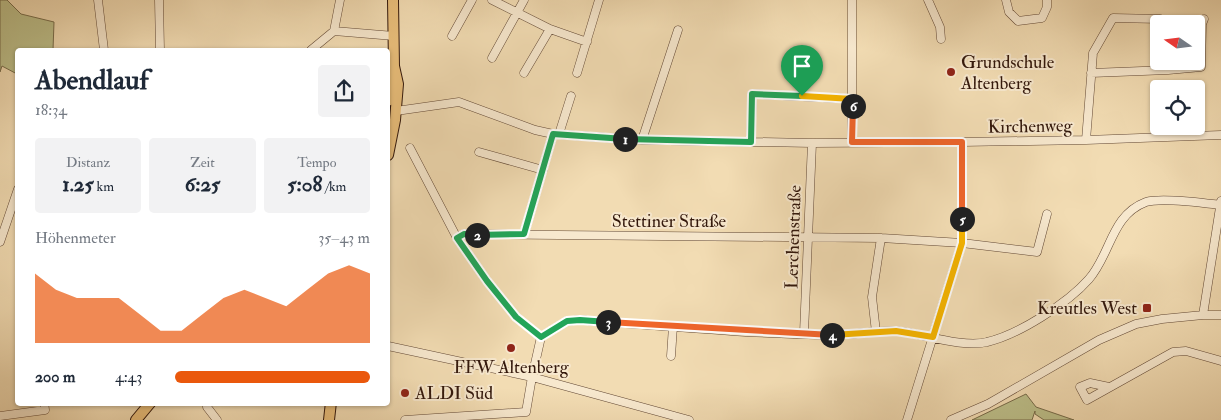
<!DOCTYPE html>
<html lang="de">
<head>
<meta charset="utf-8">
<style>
	:root { --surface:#fff; --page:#f2f2f3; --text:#1f2937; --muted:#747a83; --accent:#ea580c }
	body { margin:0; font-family:"IM FELL Double Pica",serif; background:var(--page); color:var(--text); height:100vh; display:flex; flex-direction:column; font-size:19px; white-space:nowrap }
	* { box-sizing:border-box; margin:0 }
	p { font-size:16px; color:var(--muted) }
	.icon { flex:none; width:28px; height:28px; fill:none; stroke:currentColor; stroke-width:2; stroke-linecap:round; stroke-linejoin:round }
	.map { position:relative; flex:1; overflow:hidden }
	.drawer { position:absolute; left:15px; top:48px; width:375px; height:358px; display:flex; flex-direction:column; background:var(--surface); border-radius:5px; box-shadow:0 1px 4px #0004 }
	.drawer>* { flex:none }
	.needle { width:32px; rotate:284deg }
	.fabs { position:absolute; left:1150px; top:15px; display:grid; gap:10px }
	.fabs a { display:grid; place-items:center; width:55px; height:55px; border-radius:5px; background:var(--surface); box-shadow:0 1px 4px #0004; font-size:25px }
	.pin { position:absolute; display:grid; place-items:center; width:42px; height:42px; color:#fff; margin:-51px -21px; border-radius:50% 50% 50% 0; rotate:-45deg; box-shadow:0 0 5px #0007 }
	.pin .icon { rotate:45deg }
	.km { position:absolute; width:25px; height:25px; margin:-12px; border-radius:50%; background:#222; color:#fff; font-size:14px; line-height:25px; text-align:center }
	.round { display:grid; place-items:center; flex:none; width:52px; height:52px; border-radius:5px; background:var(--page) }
	.overview { display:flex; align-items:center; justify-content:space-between; height:85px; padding:0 20px }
	h1 { font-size:28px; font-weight:700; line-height:38px }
	.metrics { display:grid; grid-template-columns:repeat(3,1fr); gap:8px; height:85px; padding:5px 20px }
	.metrics div { display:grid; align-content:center; border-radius:5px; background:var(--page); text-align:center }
	.metrics b { font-size:21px; font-weight:700 }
	.metrics small { font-size:14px; font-weight:400 }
	.metrics p { font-size:14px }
	.chart { height:140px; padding:10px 20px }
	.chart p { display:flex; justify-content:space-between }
	.chart svg { width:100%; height:90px; margin-top:5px; fill:var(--accent); opacity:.7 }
	ul { padding:0 20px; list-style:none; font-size:16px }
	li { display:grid; grid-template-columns:80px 60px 1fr; align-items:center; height:38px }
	li i { height:12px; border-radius:6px; background:var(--accent) }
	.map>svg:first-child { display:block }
</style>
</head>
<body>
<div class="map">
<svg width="1221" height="420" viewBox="0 0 1221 420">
	<rect width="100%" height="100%" fill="#f2dcb3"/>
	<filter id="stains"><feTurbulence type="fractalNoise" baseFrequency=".004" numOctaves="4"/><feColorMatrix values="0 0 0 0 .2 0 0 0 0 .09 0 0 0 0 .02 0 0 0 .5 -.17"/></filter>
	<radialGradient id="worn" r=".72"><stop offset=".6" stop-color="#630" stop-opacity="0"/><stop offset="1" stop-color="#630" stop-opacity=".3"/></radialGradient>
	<!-- green -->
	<path fill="#bdc08b" stroke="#786c4b" d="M0,0H7L21,14L54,22L53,50H18L17,74L2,66L0,72Z
		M1026,394L1036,407L1074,420H1044L1035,414V411L1032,420H972Z"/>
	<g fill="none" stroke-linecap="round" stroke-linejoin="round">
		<defs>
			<path id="minor" d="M98,0L104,50
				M159,0L160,50
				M492,0L550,29L587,42
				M928,0L940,27L941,39
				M1006,0L1009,12L1018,21L1042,18L1047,7V0
				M334,31L340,0
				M452,36L472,0
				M311,50L334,31L394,36
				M492,58L524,0
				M1167,61L1168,70L1201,67L1202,24L1204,19
				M524,73L550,29
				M577,73L599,0
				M1091,73L1168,70
				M396,111L459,102L535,130L553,134L642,140L812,143L962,142L1086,140L1221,135
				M559,134L571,96
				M642,140L678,30
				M1086,140L1093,53L1113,18L1160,19L1165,24
				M751,142L752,94L853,99
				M852,142V0
				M479,152L543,170
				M524,234L553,134
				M457,238L464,234L881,238L962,243L1037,252L1047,214
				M0,242L18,189
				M1203,315L1221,201
				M876,332L872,297L881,238
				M804,333L812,143
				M541,337L567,321L580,320C664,326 749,334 833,335C854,335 876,330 897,331C923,334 963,348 987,342C1018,335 1068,303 1089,279C1111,254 1111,215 1146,202C1161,197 1204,203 1221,205
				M388,346L532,377L689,420
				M671,356L673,326
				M1109,387L1090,383L1080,387L1087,400L1173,352L1186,351L1221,361
				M207,402V407L217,420
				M0,416L45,410L44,402
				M405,420L526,412L532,377L541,337L516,317L487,281L457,238L410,148
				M907,420L962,243V142
				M951,420L988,404L1099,340L1136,324L1162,319L1203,315H1221"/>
			<path id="major" d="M388,101V83L393,67
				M388,155L395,120L398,84L394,66L393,0
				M136,420L151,402
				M329,420L331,402"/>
		</defs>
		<!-- minor casing -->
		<use href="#minor" stroke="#624835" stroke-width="9"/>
		<!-- major casing -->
		<use href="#major" stroke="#32170b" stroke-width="12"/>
		<!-- minor -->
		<use href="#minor" stroke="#f7e8ce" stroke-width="8"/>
		<!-- major -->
		<use href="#major" stroke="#e9be7a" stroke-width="10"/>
	</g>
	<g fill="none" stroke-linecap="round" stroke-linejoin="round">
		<defs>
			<path id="split-1" d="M625,139L751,142L752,94L802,96"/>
			<path id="split-2" d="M477,235L524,234L553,134L625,139"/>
			<path id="split-3" d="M477,235L464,234L457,238L487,281L516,317L541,337L567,321L580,320L608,322"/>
			<path id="split-4" d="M608,322L832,335"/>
			<path id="split-5" d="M832,335L896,331L933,337L962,243V219"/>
			<path id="split-6" d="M853,106L852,142H962V219"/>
			<path id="split-7" d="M802,96L853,99V106"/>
		</defs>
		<!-- split-1 casing -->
		<use href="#split-1" stroke="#fff" stroke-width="10"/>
		<!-- split-2 casing -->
		<use href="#split-2" stroke="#fff" stroke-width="10"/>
		<!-- split-3 casing -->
		<use href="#split-3" stroke="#fff" stroke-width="10"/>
		<!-- split-4 casing -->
		<use href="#split-4" stroke="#fff" stroke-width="10"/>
		<!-- split-5 casing -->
		<use href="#split-5" stroke="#fff" stroke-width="10"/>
		<!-- split-6 casing -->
		<use href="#split-6" stroke="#fff" stroke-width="10"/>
		<!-- split-7 casing -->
		<use href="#split-7" stroke="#fff" stroke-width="10"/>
		<!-- split-1 -->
		<use href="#split-1" stroke="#22a559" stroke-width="6"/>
		<!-- split-2 -->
		<use href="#split-2" stroke="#22a559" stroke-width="6"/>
		<!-- split-3 -->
		<use href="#split-3" stroke="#22a559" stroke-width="6"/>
		<!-- split-4 -->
		<use href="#split-4" stroke="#f0652b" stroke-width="6"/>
		<!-- split-5 -->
		<use href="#split-5" stroke="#f5b400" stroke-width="6"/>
		<!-- split-6 -->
		<use href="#split-6" stroke="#f0652b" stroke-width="6"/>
		<!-- split-7 -->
		<use href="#split-7" stroke="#f5b400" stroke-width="6"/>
	</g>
	<!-- markers -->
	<g fill="#8f2418" stroke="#f7e8ce" stroke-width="2">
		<circle cx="951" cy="72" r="5"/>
		<rect x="1142" y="303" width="10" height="10" rx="2.5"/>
		<circle cx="511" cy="348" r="5"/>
		<circle cx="405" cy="393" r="5"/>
	</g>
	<g text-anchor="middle" stroke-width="4" stroke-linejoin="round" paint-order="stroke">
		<!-- poi labels -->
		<g font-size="18" fill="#32170b" stroke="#f7e8ce" text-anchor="start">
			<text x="961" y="68">Grundschule<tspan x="961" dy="21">Altenberg</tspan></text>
			<text x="1137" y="314" text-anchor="end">Kreutles West</text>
			<text x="511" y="373" text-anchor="middle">FFW Altenberg</text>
			<text x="415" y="399">ALDI Süd</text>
		</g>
		<!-- street labels -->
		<g font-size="18" fill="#32170b" stroke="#f7e8ce">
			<text transform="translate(1030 126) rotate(-1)" y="6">Kirchenweg</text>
			<text x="669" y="227">Stettiner Straße</text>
			<text transform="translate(793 237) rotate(-88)" y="6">Lerchenstraße</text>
		</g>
	</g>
	<rect width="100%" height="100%" filter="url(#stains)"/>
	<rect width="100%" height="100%" fill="url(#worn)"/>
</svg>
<div class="fabs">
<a><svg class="needle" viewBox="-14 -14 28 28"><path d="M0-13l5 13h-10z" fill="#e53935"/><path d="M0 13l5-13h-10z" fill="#747a83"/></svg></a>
<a><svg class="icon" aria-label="locate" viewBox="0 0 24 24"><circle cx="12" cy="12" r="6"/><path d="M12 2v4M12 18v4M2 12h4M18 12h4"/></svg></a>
</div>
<div class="pin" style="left:802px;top:96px;background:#1e9e55"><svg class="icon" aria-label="arrive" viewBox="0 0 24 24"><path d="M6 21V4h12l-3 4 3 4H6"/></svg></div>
<b class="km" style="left:625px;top:139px">1</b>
<b class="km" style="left:477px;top:235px">2</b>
<b class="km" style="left:608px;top:322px">3</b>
<b class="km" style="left:832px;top:335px">4</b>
<b class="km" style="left:962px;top:219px">5</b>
<b class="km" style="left:853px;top:106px">6</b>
<section class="drawer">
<div class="overview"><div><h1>Abendlauf</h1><p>18:34</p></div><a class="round"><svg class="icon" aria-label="share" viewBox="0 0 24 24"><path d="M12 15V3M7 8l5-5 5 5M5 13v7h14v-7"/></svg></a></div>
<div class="metrics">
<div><p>Distanz</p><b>1.25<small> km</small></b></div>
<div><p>Zeit</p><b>6:25</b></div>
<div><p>Tempo</p><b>5:08<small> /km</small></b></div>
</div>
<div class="chart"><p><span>Höhenmeter</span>35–43 m</p>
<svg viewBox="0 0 160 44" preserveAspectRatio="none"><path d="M0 44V10L10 18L20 22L30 22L40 22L50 30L60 38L70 38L80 30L90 22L100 18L110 22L120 26L130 18L140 10L150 6L160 10V44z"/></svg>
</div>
<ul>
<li><b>200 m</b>4:43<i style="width:100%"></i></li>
</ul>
</section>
</div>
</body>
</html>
